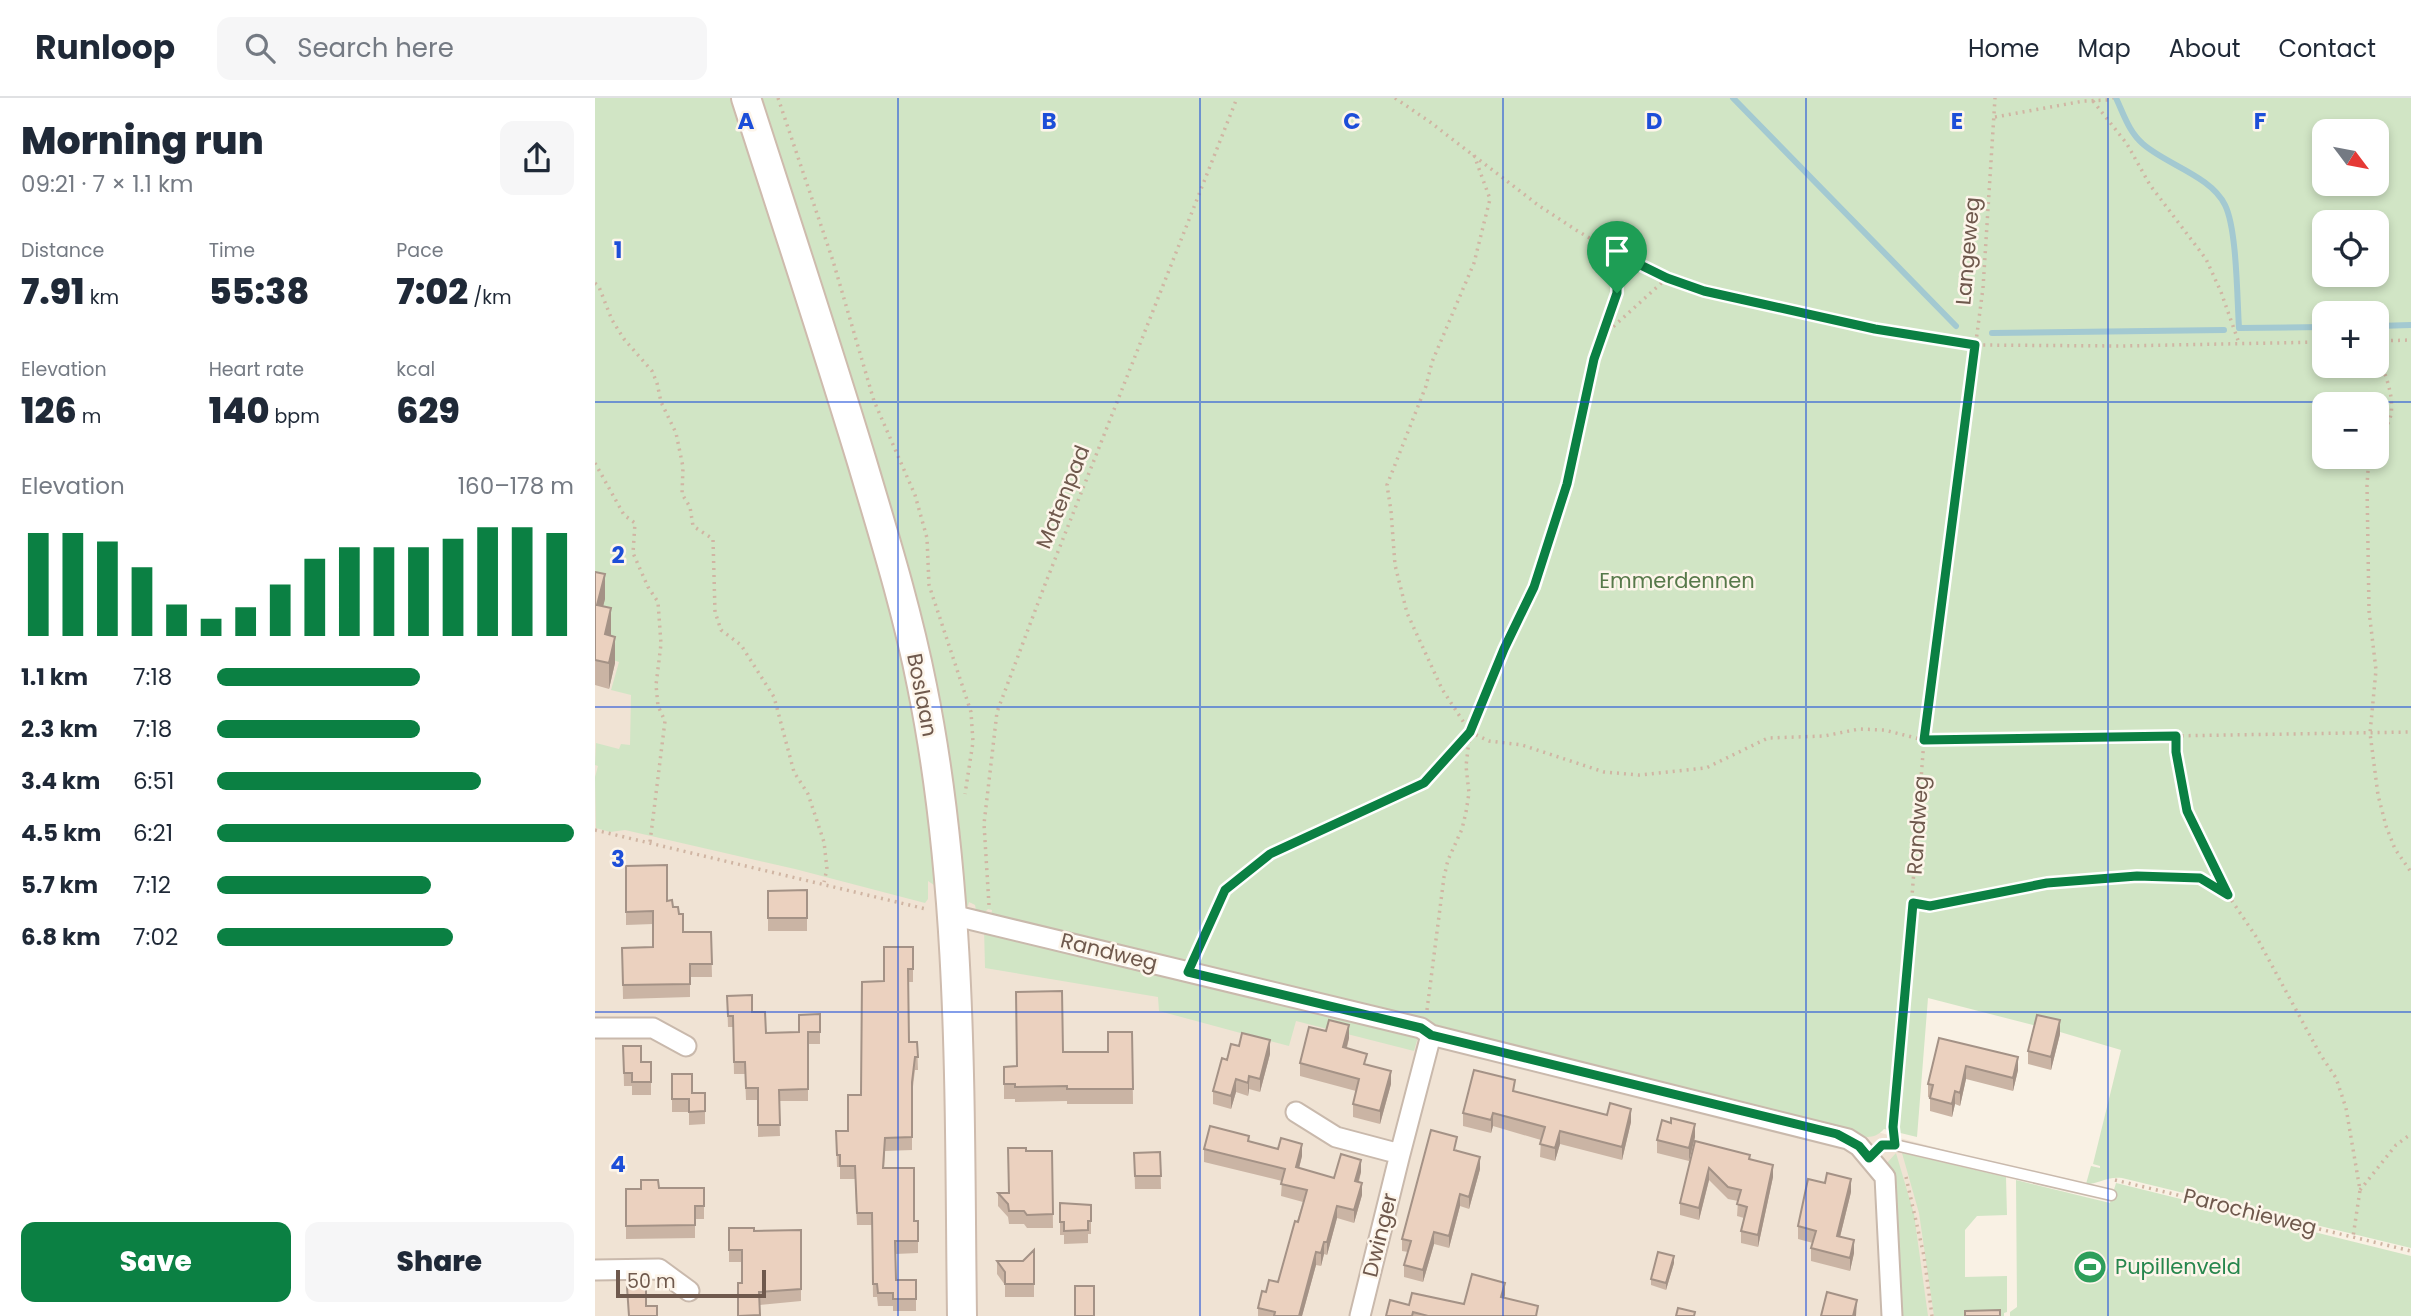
<!DOCTYPE html>
<html lang="en">
<head>
<meta charset="utf-8">
<style>
	:root { --surface:#fff; --page:#f6f6f7; --text:#1f2937; --muted:#747a83; --line:#e0e1e3; --accent:#0b8043 }
	body { margin:0; font-family:Poppins,sans-serif; background:var(--page); color:var(--text); height:100vh; display:flex; flex-direction:column; font-size:26px; white-space:nowrap }
	* { box-sizing:border-box; margin:0 }
	p { font-size:23px; color:var(--muted) }
	.icon { flex:none; width:38px; height:38px; fill:none; stroke:currentColor; stroke-width:2; stroke-linecap:round; stroke-linejoin:round }
	.map { position:relative; flex:1; overflow:hidden }
	.details { display:flex; flex-direction:column; background:var(--surface); width:595px }
	.details>* { flex:none }
	.needle { width:46px; rotate:122deg }
	.fabs { position:absolute; left:1717px; top:21px; display:grid; gap:14px }
	.fabs a { display:grid; place-items:center; width:77px; height:77px; border-radius:14px; background:var(--surface); box-shadow:0 4px 10px #0003; font-size:35px }
	.scale { position:absolute; left:21px; bottom:18px; width:150px; box-sizing:border-box; padding-left:7px; border:4px solid #6f594d; border-top:0; font-size:19px; line-height:24px; white-space:nowrap; color:#6f594d; -webkit-text-stroke:5px #fdf5ea; paint-order:stroke }
	.pin { position:absolute; display:grid; place-items:center; width:60px; height:60px; color:#fff; margin:-72px -30px; border-radius:50% 50% 50% 0; rotate:-45deg; box-shadow:0 0 7px #0007 }
	.pin .icon { rotate:45deg }
	.round { display:grid; place-items:center; flex:none; width:74px; height:74px; border-radius:14px; background:var(--page) }
	.overview { display:flex; align-items:center; justify-content:space-between; height:119px; padding:0 21px }
	h1 { font-size:38px; font-weight:800; line-height:52px }
	.stats { display:grid; grid-template-columns:repeat(3,1fr); gap:10px; height:119px; padding:7px 21px }
	.stats div { display:grid; align-content:center }
	.stats b { font-size:35px; font-weight:800 }
	.stats small { font-size:19px; font-weight:400 }
	.stats p { font-size:19px }
	.chart { height:196px; padding:14px 21px }
	.chart p { display:flex; justify-content:space-between }
	.chart svg { width:100%; height:126px; margin-top:7px; stroke:var(--accent); stroke-width:6 }
	.button { display:flex; gap:14px; margin-top:auto; padding:14px 21px }
	.button a { flex:1; height:80px; border-radius:14px; background:var(--accent); color:#fff; font-size:28px; font-weight:800; line-height:80px; text-align:center }
	.button a+a { background:var(--page); color:var(--text) }
	ul { padding:0 21px; list-style:none; font-size:23px }
	li { display:grid; grid-template-columns:112px 84px 1fr; align-items:center; height:52px }
	li i { height:18px; border-radius:9px; background:var(--accent) }
	header { display:flex; align-items:center; gap:42px; box-sizing:border-box; height:98px; padding:0 35px; background:var(--surface); border-bottom:2px solid var(--line) }
	header strong { font-size:33px }
	nav { display:flex; gap:38px; margin-inline-start:auto; font-size:24px }
	.search { width:490px; height:63px; background:var(--page); display:flex; align-items:center; gap:18px; box-sizing:border-box; padding:0 24px; border-radius:14px; color:var(--muted); font-size:26px }
	main { display:flex; flex:1; min-height:0 }
	.map>svg:first-child { display:block }
</style>
</head>
<body>
<header>
<strong>Runloop</strong>
<div class="search"><svg class="icon" aria-label="search" viewBox="0 0 24 24"><circle cx="10" cy="10" r="6"/><path d="M15 15l6 6"/></svg>Search here</div>
<nav><a>Home</a><a>Map</a><a>About</a><a>Contact</a></nav>
</header>
<main>
<section class="details">
<div class="overview"><div><h1>Morning run</h1><p>09:21 · 7 × 1.1 km</p></div><a class="round"><svg class="icon" aria-label="share" viewBox="0 0 24 24"><path d="M12 15V3M7 8l5-5 5 5M5 13v7h14v-7"/></svg></a></div>
<div class="stats">
<div><p>Distance</p><b>7.91<small> km</small></b></div>
<div><p>Time</p><b>55:38</b></div>
<div><p>Pace</p><b>7:02<small> /km</small></b></div>
</div>
<div class="stats">
<div><p>Elevation</p><b>126<small> m</small></b></div>
<div><p>Heart rate</p><b>140<small> bpm</small></b></div>
<div><p>kcal</p><b>629</b></div>
</div>
<div class="chart"><p><span>Elevation</span>160–178 m</p>
<svg viewBox="0 0 160 44" preserveAspectRatio="none"><path d="M5 44V8M15 44V8M25 44V11M35 44V20M45 44V33M55 44V38M65 44V34M75 44V26M85 44V17M95 44V13M105 44V13M115 44V13M125 44V10M135 44V6M145 44V6M155 44V8"/></svg>
</div>
<ul>
<li><b>1.1 km</b>7:18<i style="width:57%"></i></li>
<li><b>2.3 km</b>7:18<i style="width:57%"></i></li>
<li><b>3.4 km</b>6:51<i style="width:74%"></i></li>
<li><b>4.5 km</b>6:21<i style="width:100%"></i></li>
<li><b>5.7 km</b>7:12<i style="width:60%"></i></li>
<li><b>6.8 km</b>7:02<i style="width:66%"></i></li>
</ul>
<div class="button"><a>Save</a><a>Share</a></div>
</section>
<div class="map">
<svg width="1816" height="1218" viewBox="0 0 1816 1218">
	<rect width="100%" height="100%" fill="#f9f1e4"/>
	<!-- residential -->
	<path fill="#f0e3d4" d="M0,0L355,787L1361,1055L1369,1218H0Z"/>
	<!-- green -->
	<path fill="#d1e5c5" fill-rule="evenodd" d="M0,0H1816V1150L1527,1080C1511,1078 1502,1087 1491,1086L1496,1068L1505,1070V1068L1498,1066L1526,952L1465,934L1333,900L1322,1039L1289,1031C1274,1048 1256,1033 1239,1028L396,819L397,812L393,811L388,816L381,812L380,807L374,804L373,808L367,805L341,807L339,787L333,783V801L330,805L200,771L30,732L15,734L1,730L0,679L3,668L0,667L1,645L24,651L26,646L35,647L36,597L16,592L24,564L9,559L0,507ZM1729,33H1782V86H1729ZM1729,124H1782V177H1729ZM1729,215H1782V268H1729ZM1729,306H1782V359H1729Z
		M389,829L823,939L819,953L701,923L694,948L564,913L563,899L390,870Z
		M1301,1055L1319,1116L1333,1218H1306L1292,1065Z
		M1307,1055L1411,1079L1412,1117L1382,1118L1370,1132V1179L1412,1178V1214L1409,1215V1218H1339L1324,1115Z
		M1421,1082L1515,1105L1521,1085L1816,1158V1218H1415V1214L1422,1209Z"/>
	<g fill="none" stroke-linecap="round" stroke-linejoin="round">
		<!-- stream -->
		<path stroke="#a3c9d1" stroke-width="6" d="M1138,0L1361,228
			M1521,0C1529,17 1534,34 1548,46C1572,67 1616,78 1630,107C1642,131 1642,200 1644,230L1729,229
			M1782,228L1816,227
			M1397,235L1629,232"/>
		<defs>
			<path id="service" d="M1274,1060L1287,1047H1300L1516,1097"/>
			<path id="minor" d="M357,817L826,930L836,937L1253,1041L1264,1048L1290,1079L1297,1218
				M0,930H58L91,948
				M701,1014L741,1039L805,1056L836,937
				M0,1172L64,1171L94,1193
				M765,1218L805,1056"/>
			<path id="secondary" d="M151,0C190,121 230,242 267,364C289,438 312,512 327,588C369,795 364,1008 367,1218"/>
		</defs>
		<!-- service casing -->
		<use href="#service" stroke="#c9b9ac" stroke-width="13"/>
		<!-- minor casing -->
		<use href="#minor" stroke="#c9b9ac" stroke-width="23"/>
		<!-- secondary casing -->
		<use href="#secondary" stroke="#cebbad" stroke-width="32"/>
		<!-- path -->
		<path stroke="#d0b5a3" stroke-width="3.5" stroke-dasharray="2 5" stroke-linecap="butt" d="M183,0L238,163L279,303L320,397L332,440L334,487L376,614L378,644L370,696
			M800,0L835,24L943,107L981,132L1017,153L1072,180L1109,193L1280,231L1380,247L1526,248L1729,244
			M1498,3L1532,46L1555,87L1611,161L1626,194L1644,245
			M1400,19L1489,3L1513,2L1518,0
			M879,57L895,101L879,165L837,264L831,288L792,387L796,413L800,467L812,515L847,591L875,634L894,643L927,647L1009,674L1044,677L1111,670L1173,640L1229,638L1264,631L1289,632L1329,642L1816,634
			M0,185L4,189L17,222L29,241L57,273L62,285L66,304L81,335L88,369L87,396L95,409L98,428L118,441L120,514L126,532L146,547L179,599L199,674L213,696L229,744L232,771L229,784
			M1008,238L1072,180
			M1782,243L1816,242
			M1782,257C1790,274 1802,304 1794,323C1791,330 1785,337 1782,343
			M1774,359L1772,387L1774,513L1781,572L1775,635L1783,697L1791,728L1800,751L1816,774
			M0,365L29,417L40,425L38,455L53,489L63,504L66,546L61,587L63,608L70,623L55,744
			M1581,639V654L1592,713L1633,797L1662,840L1725,956L1741,980L1751,1010L1765,1092L1758,1139
			M0,732L331,811
			M1318,805L1335,808L1452,785L1542,778L1605,780L1633,797
			M394,807L389,726L402,614L449,489L642,0
			M601,856L630,792L675,756L735,730L792,700L829,685L875,634
			M832,912L849,779L853,762L867,731L871,714L874,695L871,668L875,634L909,551L938,489L977,369L999,261L1022,195V172L1017,153
			M1299,1032L1329,642L1388,190L1400,0
			M1311,1079L1329,1158L1337,1218
			M1520,1082L1816,1153
			M1765,1092L1801,1047L1816,1036"/>
		<!-- service -->
		<use href="#service" stroke="#fff" stroke-width="10"/>
		<!-- minor -->
		<use href="#minor" stroke="#fff" stroke-width="19"/>
		<!-- secondary -->
		<use href="#secondary" stroke="#fff" stroke-width="28"/>
	</g>
	<!-- wall -->
	<path fill="#cab4a4" d="M0,474L10,501L8,508L16,536V538L20,565L14,591L0,587Z
		M31,768L78,809L84,816L88,834H116L117,879H95V899L28,901L27,850L58,849V826L31,827Z
		M212,792V833H173V793Z
		M318,849V884H313L314,944H322L323,972H320L317,997V1052L290,1053L289,1070L319,1123H323V1155L300,1156L301,1182H321V1213H298V1208H283L282,1199H278L277,1127H262L260,1081H245V1069H242L241,1033H253L266,997L289,883Z
		M132,898L157,914L171,935L204,934L225,916V946H213V1003H184L185,1038L163,1039V1002H151L150,976H139L138,929H133Z
		M537,934L538,1006H472V1003L420,1004V1001H409V969L422,968L468,954H513Z
		M1465,936L1456,972L1433,966V953Z
		M754,940L752,950L796,986L785,1026L758,1019V1006L761,993L705,978V965Z
		M1344,940L1423,972L1418,993L1371,981L1365,1008L1360,1006L1357,1019L1335,1013V1000L1333,999V986Z
		M28,948L46,964H56V997H37V988H29Z
		M675,956L665,994L654,991L653,998L641,994L636,1011L618,1006V993L632,962Z
		M77,976L97,995H110V1026L94,1027V1014H77Z
		M920,994L1036,1024L1027,1062L965,1046L960,1063L945,1059L946,1042L898,1028L896,1035L868,1028V1015Z
		M1100,1039L1094,1063L1062,1055V1042Z
		M654,1043L707,1058L704,1070L739,1080L766,1074L764,1084L767,1097L759,1125L742,1120L732,1157L729,1156L726,1168L721,1167L707,1218H663V1210L671,1194L683,1184L708,1104L686,1098L687,1083L609,1064V1051Z
		M1100,1043L1155,1061L1178,1079L1163,1149L1146,1145V1133L1149,1120L1142,1118L1143,1103L1133,1101L1114,1082L1104,1122L1085,1117V1105Z
		M862,1051V1053L885,1071L874,1111L865,1108L854,1150L839,1146L828,1184L809,1179V1167L813,1154L807,1153V1141Z
		M431,1053H457L458,1130H432L429,1126H414L413,1119L403,1108V1095H413Z
		M565,1054L566,1091H540L539,1055Z
		M109,1090V1121H100V1140L31,1141V1091Z
		M1256,1094L1245,1139L1259,1155L1255,1173L1216,1163V1150L1218,1145L1203,1141V1128Z
		M465,1105L496,1107V1136H493V1145L469,1146V1137H465Z
		M134,1130L159,1133L206,1191V1203L165,1207V1218H143L147,1185V1164H134Z
		M439,1152V1199H410V1187L402,1176V1163H428Z
		M1079,1165L1071,1192L1056,1187V1181Z
		M910,1197L909,1200L943,1218H791L814,1207L869,1206Z"/>
	<!-- shaded-wall -->
	<path fill="#a49286" d="M10,476V501L2,532V507Z
		M16,510V536L10,562V536Z
		M20,539V565L14,591V565Z
		M1465,922V936L1456,972V959Z
		M754,927V940L748,962V949Z
		M675,942V956L665,994V981Z
		M1423,959V972L1418,993V980Z
		M1371,968V981L1365,1008V995Z
		M796,973V986L785,1026V1013Z
		M654,978V991L653,998V985Z
		M641,981V994L636,1011V998Z
		M1360,993V1006L1357,1019V1006Z
		M1036,1011V1024L1027,1062V1049Z
		M898,1015V1028L896,1035V1022Z
		M1100,1026V1039L1094,1063V1050Z
		M965,1033V1046L960,1063V1050Z
		M707,1046V1058L701,1082V1069Z
		M885,1059V1071L874,1111V1099Z
		M766,1062V1074L760,1095V1083Z
		M1178,1067V1079L1163,1149V1137Z
		M1114,1070V1082L1104,1122V1110Z
		M1256,1081V1094L1242,1151V1138Z
		M767,1085V1097L759,1125V1112Z
		M865,1096V1108L854,1150V1138Z
		M742,1108V1120L732,1157V1144Z
		M839,1134V1146L828,1184V1172Z
		M1259,1142V1155L1255,1173V1160Z
		M729,1144V1156L726,1168V1155Z
		M721,1154V1167L707,1218H704Z
		M1079,1158V1165L1071,1192V1185Z
		M910,1185V1197L906,1211V1199Z
		M1262,1202L1261,1218H1258Z"/>
	<!-- building -->
	<path fill="#ebd1bf" stroke="#a49286" stroke-width="2" d="M0,474L10,476L2,507L16,510L10,536L20,539L14,565L0,562Z
		M72,767V803L77,802L78,809H83L84,816H88V834H116L117,866H95V886L28,887L27,850L58,849V813L31,814V768Z
		M212,792V820H173V793Z
		M289,849H318V871H313L314,944H322L323,959H320L317,984V1039L290,1040L288,1070H319V1123H323V1143H300L301,1182H321V1201H298V1195H283L282,1186H278L277,1115H262L260,1068H245V1057H242L241,1033H253V997H266L267,884L289,883Z
		M467,893L468,954H513V934H537L538,991H472V988L420,989V986H409V969L422,968L421,894Z
		M157,897V914H170L171,935L204,934V917L225,916V934H213V991L184,992L185,1027H163V990H151L150,964H139L138,918H133L132,898Z
		M1442,917L1465,922L1456,959L1433,953Z
		M734,922L754,927L748,949L772,956L769,966L796,973L785,1013L758,1006L764,981L705,965L714,929L731,933Z
		M647,935L675,942L665,981L654,978L653,985L641,981L636,998L618,993L627,960L632,962L636,946L644,948Z
		M1344,940L1423,959L1418,980L1371,968L1365,995L1360,993L1357,1006L1335,1000L1338,987L1333,986Z
		M28,948H46V964H56V984H37V975H29Z
		M879,972L920,982L918,993L1012,1017L1015,1005L1036,1011L1027,1049L965,1033L960,1050L945,1046L950,1029L898,1015L896,1022L868,1015Z
		M77,976H97V995H110V1013L94,1014V1001H77Z
		M1076,1020L1100,1026L1094,1050L1062,1042L1067,1022L1076,1025Z
		M615,1028L654,1038L653,1043L683,1051L686,1040L707,1046L701,1069L739,1080L746,1056L766,1062L760,1083L767,1085L759,1112L742,1108L732,1144H729L726,1155L721,1154L704,1218H679L680,1214L663,1210L667,1193L671,1194L674,1182L683,1184L700,1123L703,1124L712,1092L686,1086L690,1071L609,1051Z
		M836,1032L862,1039L859,1052L885,1059L874,1099L865,1096L854,1138L839,1134L828,1172L809,1167L816,1143L807,1141Z
		M1100,1043L1155,1057L1154,1061L1178,1067L1163,1137L1146,1133L1152,1109L1142,1106L1146,1092L1133,1089L1114,1070L1104,1110L1085,1105Z
		M413,1050H431V1053H457L458,1116L432,1117L429,1113H414L413,1106L403,1095H414Z
		M565,1054L566,1078H540L539,1055Z
		M1232,1075L1256,1081L1242,1138L1259,1142L1255,1160L1216,1150L1221,1133L1203,1128L1213,1081L1230,1085Z
		M46,1082H63L64,1090H109V1108H100V1127L31,1128V1091H46Z
		M465,1105L496,1107V1123H493V1132L469,1133V1124H465Z
		M134,1130H159V1133L206,1132V1191L164,1194L165,1217L143,1218V1185H147V1152H134Z
		M439,1152V1186H410V1174L402,1163H428Z
		M1063,1154L1079,1158L1071,1185L1056,1181Z
		M877,1176L910,1185L906,1199L943,1208L941,1218H833L818,1214L817,1218H791L795,1202L814,1207L817,1195L869,1206Z
		M51,1188V1208H62V1218H34L32,1189Z
		M480,1188H499V1218H480Z
		M1232,1194L1262,1202L1258,1218H1226Z
		M1083,1210L1100,1214L1099,1218H1081Z
		M1405,1212V1218H1370V1213Z"/>
	<g fill="none" stroke-linecap="round" stroke-linejoin="round">
		<defs>
			<path id="route" d="M1017,153L1072,180L1109,193L1280,231L1380,247L1329,642L1581,638V654L1592,713L1633,797L1605,780L1542,778L1452,785L1335,808L1318,805L1298,1029L1300,1047H1287L1274,1060L1264,1048L1242,1036L836,937L826,930L593,874L630,792L675,756L829,685L875,634L909,551L939,489L972,386L999,261L1022,195V172Z"/>
		</defs>
		<!-- route casing -->
		<use href="#route" stroke="#fff" stroke-width="14"/>
		<!-- route -->
		<use href="#route" stroke="#0b8043" stroke-width="9"/>
	</g>
	<!-- grid -->
	<path fill="none" stroke="#1d4ed8" stroke-width="2" stroke-opacity="0.55" d="M303,0V1218M605,0V1218M908,0V1218M1211,0V1218M1513,0V1218M0,304H1816M0,609H1816M0,914H1816"/>
	<!-- icons -->
	<defs>
		<symbol id="stadium-disc" viewBox="-11 -11 22 22"><circle r="9.5" fill="#2e9e5b" stroke="#fdf5ea"/><path d="M0-5a6.5 5 0 1 0 0 10a6.5 5 0 1 0 0-10ZM-3.5-1.8h7v3.6h-7Z" fill="#fff"/></symbol>
	</defs>
	<g fill-rule="evenodd">
		<use href="#stadium-disc" x="1476" y="1150" width="38" height="38"/>
	</g>
	<g text-anchor="middle" stroke-width="5" stroke-linejoin="round" paint-order="stroke">
		<!-- street labels -->
		<g font-size="21" fill="#6f594d" stroke="#fdf5ea">
			<text transform="translate(1373 153) rotate(-85)" y="7">Langeweg</text>
			<text transform="translate(468 399) rotate(-68)" y="7">Matenpad</text>
			<text transform="translate(327 597) rotate(79)" y="7">Boslaan</text>
			<text transform="translate(1323 727) rotate(-86)" y="7">Randweg</text>
			<text transform="translate(514 854) rotate(14)" y="7">Randweg</text>
			<text transform="translate(1655 1114) rotate(14)" y="7">Parochieweg</text>
			<text transform="translate(785 1137) rotate(-76)" y="7">Dwinger</text>
		</g>
		<!-- park labels -->
		<g font-size="21" fill="#57794a" stroke="#fdf5ea">
			<text x="1082" y="490">Emmerdennen</text>
		</g>
		<!-- leisure labels -->
		<g font-size="21" fill="#27864d" stroke="#fdf5ea" text-anchor="start">
			<text x="1520" y="1176">Pupillenveld</text>
		</g>
	</g>
	<g font-size="23" text-anchor="middle" font-weight="bold" fill="#1d4ed8" stroke="#fdf5ea" stroke-width="5" stroke-linejoin="round" paint-order="stroke">
		<text x="151" y="31">A</text>
		<text x="454" y="31">B</text>
		<text x="757" y="31">C</text>
		<text x="1059" y="31">D</text>
		<text x="1362" y="31">E</text>
		<text x="1665" y="31">F</text>
		<text x="23" y="160">1</text>
		<text x="23" y="465">2</text>
		<text x="23" y="769">3</text>
		<text x="23" y="1074">4</text>
	</g>
</svg>
<div class="fabs">
<a><svg class="needle" viewBox="-14 -14 28 28"><path d="M0-13l5 13h-10z" fill="#e53935"/><path d="M0 13l5-13h-10z" fill="#747a83"/></svg></a>
<a><svg class="icon" aria-label="locate" viewBox="0 0 24 24"><circle cx="12" cy="12" r="6"/><path d="M12 2v4M12 18v4M2 12h4M18 12h4"/></svg></a>
<a>+</a>
<a>−</a>
</div>
<div class="scale">50 m</div>
<div class="pin" style="left:1022px;top:195px;background:#1e9e55"><svg class="icon" aria-label="arrive" viewBox="0 0 24 24"><path d="M6 21V4h12l-3 4 3 4H6"/></svg></div>
</div>
</main>
</body>
</html>
